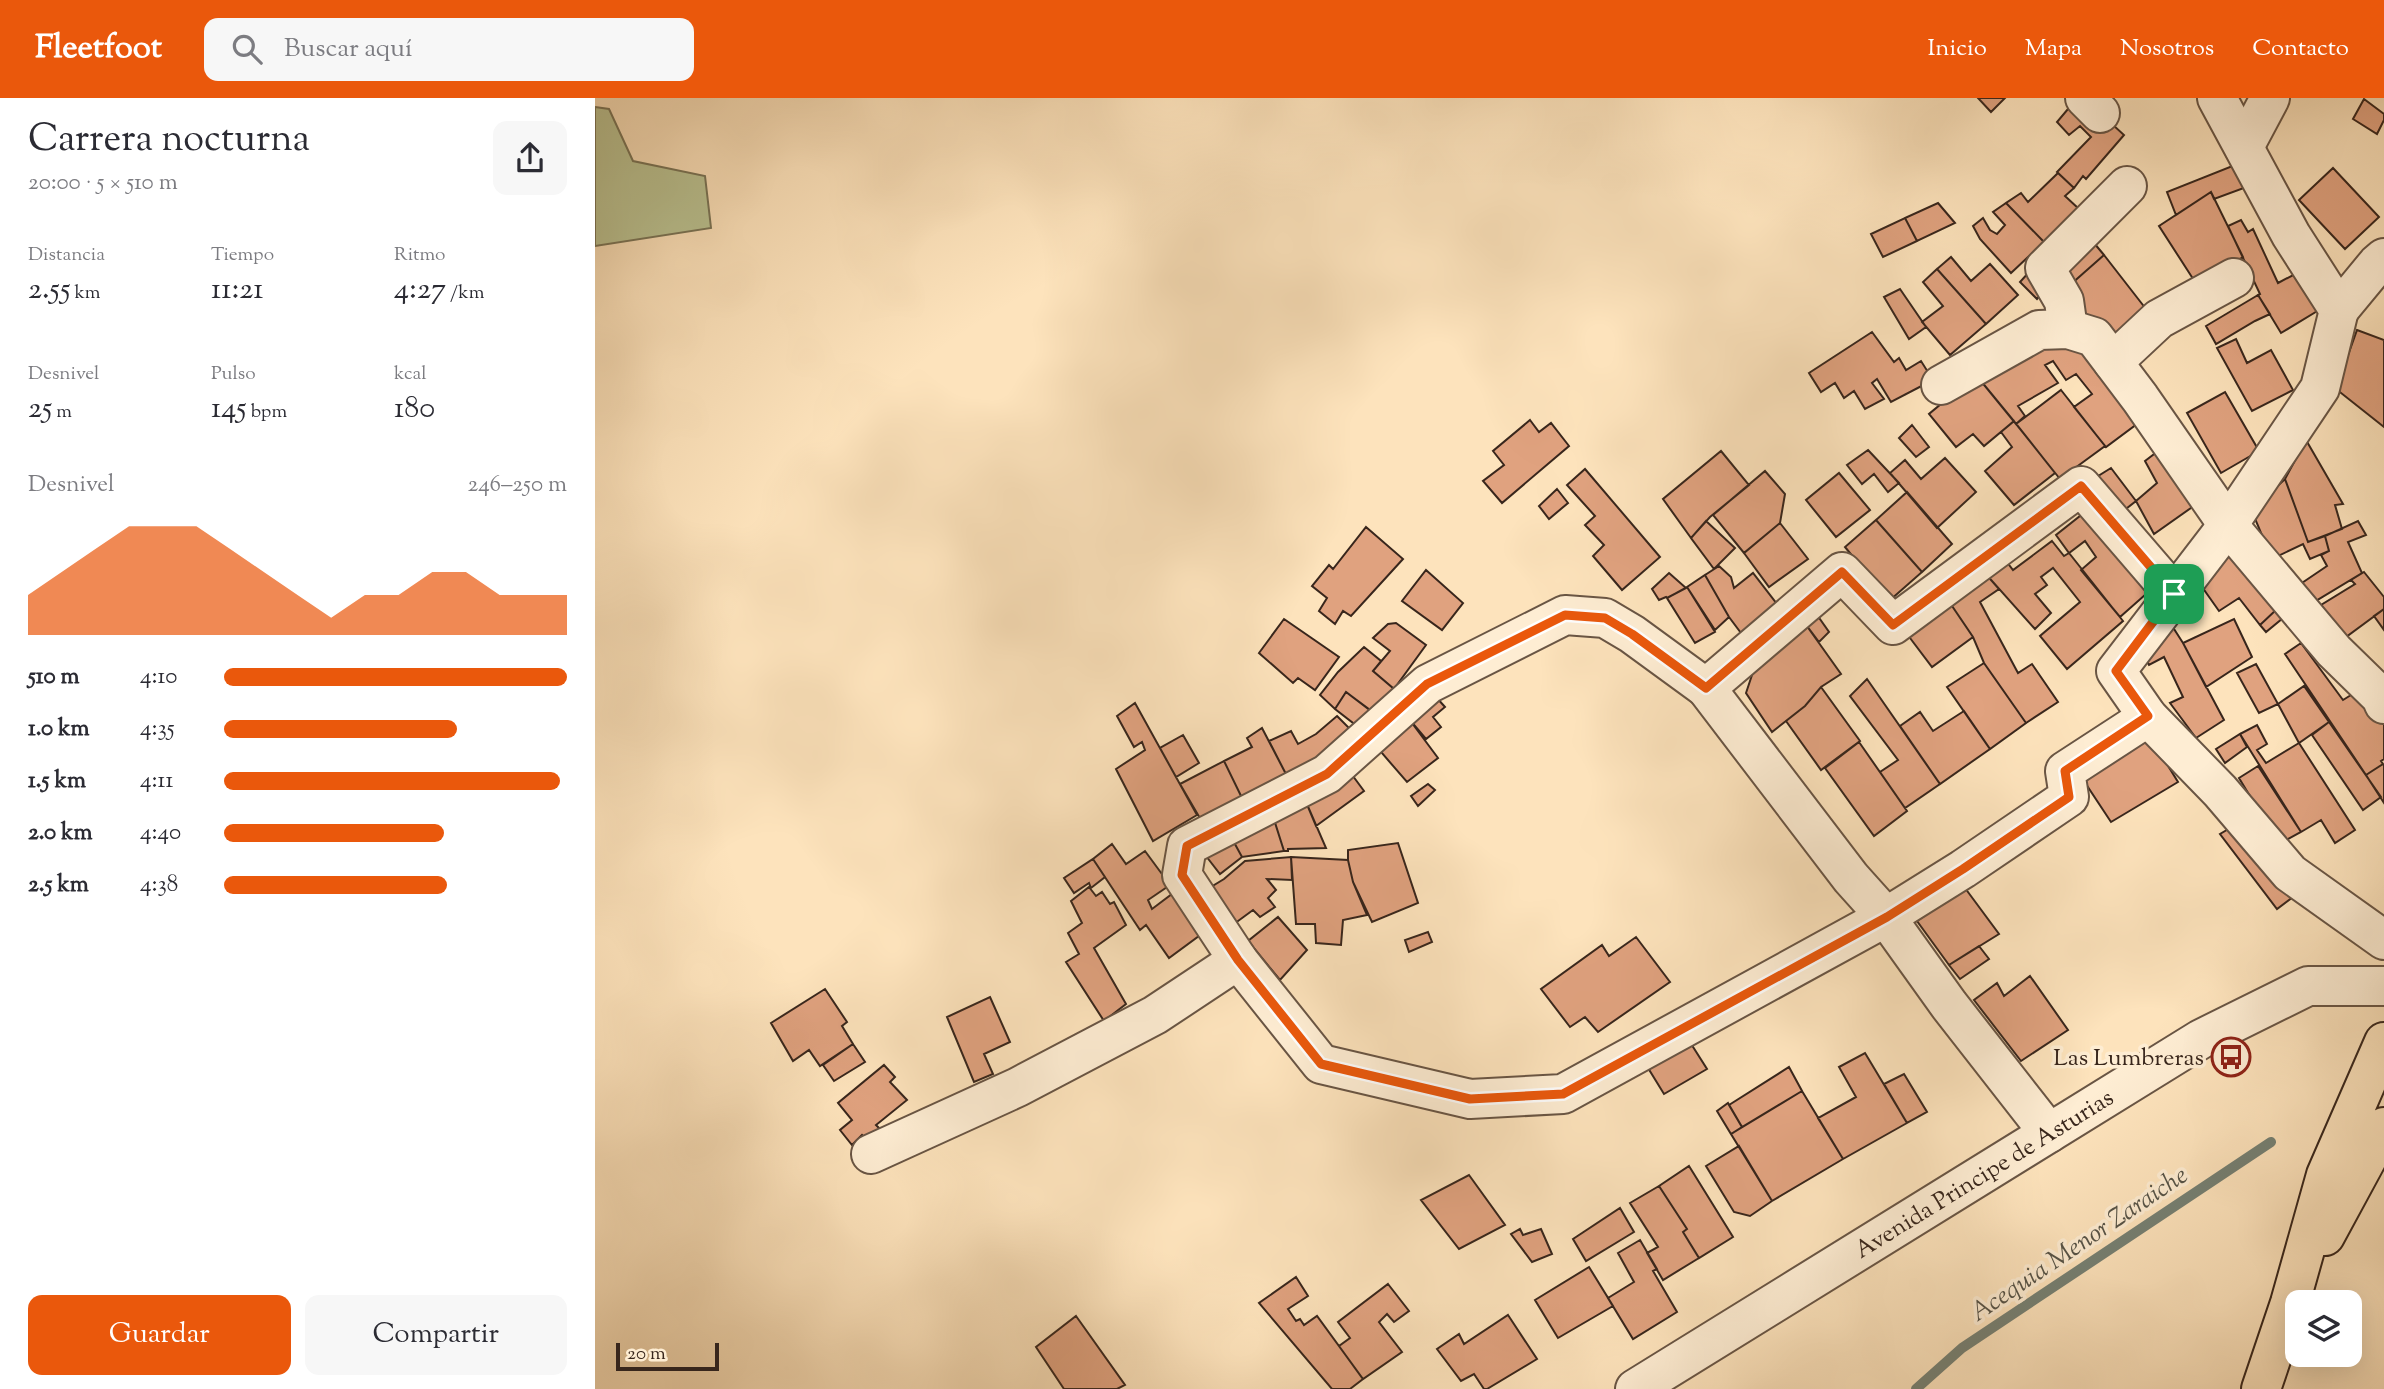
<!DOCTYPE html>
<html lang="es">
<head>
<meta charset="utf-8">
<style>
	:root { --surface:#fff; --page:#f7f7f7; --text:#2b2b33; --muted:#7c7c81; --accent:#ea580c }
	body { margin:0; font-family:"Sorts Mill Goudy",serif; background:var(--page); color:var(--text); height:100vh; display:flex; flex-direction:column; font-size:26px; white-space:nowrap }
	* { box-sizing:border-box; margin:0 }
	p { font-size:23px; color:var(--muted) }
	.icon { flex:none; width:38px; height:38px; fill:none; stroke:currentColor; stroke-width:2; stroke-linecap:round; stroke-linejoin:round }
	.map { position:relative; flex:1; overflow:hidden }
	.drawer { display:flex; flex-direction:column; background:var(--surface); width:595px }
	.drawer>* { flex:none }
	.controls { position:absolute; left:1690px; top:1192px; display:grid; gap:14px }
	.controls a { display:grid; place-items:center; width:77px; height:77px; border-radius:14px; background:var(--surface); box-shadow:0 7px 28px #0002; font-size:35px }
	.scale { position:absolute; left:21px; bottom:18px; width:103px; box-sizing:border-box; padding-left:7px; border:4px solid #38261c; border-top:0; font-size:19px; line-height:24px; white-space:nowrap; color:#38261c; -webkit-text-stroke:5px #feedd3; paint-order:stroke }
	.pin { position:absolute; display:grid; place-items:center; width:60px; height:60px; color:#fff; margin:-30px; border-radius:14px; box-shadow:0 4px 10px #0006 }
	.round { display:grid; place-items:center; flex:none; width:74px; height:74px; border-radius:14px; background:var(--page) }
	.summary { display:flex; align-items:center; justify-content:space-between; height:119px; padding:0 28px }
	h1 { font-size:38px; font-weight:600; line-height:52px }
	.metrics { display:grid; grid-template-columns:repeat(3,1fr); gap:10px; height:119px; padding:7px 28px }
	.metrics div { display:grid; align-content:center }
	.metrics b { font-size:30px; font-weight:600 }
	.metrics small { font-size:19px; font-weight:400 }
	.metrics p { font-size:19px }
	.chart { height:196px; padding:14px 28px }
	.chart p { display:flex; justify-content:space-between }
	.chart svg { width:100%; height:126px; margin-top:7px; fill:var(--accent); opacity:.7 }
	.action { display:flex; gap:14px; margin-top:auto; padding:14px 28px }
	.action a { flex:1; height:80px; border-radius:14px; background:var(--accent); color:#fff; font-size:28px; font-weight:600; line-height:80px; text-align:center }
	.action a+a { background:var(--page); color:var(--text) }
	ul { padding:0 28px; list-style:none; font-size:23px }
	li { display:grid; grid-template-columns:112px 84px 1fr; align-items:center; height:52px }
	li i { height:18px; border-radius:9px; background:var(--accent) }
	header { display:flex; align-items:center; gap:42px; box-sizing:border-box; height:98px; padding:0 35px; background:var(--accent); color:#fff }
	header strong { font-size:33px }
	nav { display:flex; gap:38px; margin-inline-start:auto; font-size:24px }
	.search { width:490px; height:63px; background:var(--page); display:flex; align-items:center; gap:18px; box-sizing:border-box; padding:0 24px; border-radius:14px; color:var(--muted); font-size:26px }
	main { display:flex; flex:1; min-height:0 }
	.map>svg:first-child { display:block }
</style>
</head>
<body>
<header>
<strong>Fleetfoot</strong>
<div class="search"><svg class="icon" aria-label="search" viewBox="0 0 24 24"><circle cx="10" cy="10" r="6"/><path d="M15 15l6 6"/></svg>Buscar aquí</div>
<nav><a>Inicio</a><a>Mapa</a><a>Nosotros</a><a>Contacto</a></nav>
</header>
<main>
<section class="drawer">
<div class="summary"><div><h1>Carrera nocturna</h1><p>20:00 · 5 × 510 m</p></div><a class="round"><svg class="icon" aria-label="share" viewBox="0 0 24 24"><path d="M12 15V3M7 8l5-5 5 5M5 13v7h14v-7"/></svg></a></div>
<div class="metrics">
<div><p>Distancia</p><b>2.55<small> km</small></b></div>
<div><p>Tiempo</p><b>11:21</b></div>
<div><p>Ritmo</p><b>4:27<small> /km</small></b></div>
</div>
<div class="metrics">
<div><p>Desnivel</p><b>25<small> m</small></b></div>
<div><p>Pulso</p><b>145<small> bpm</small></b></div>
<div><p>kcal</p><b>180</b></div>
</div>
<div class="chart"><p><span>Desnivel</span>246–250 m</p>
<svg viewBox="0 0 160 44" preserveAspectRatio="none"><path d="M0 44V30L10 22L20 14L30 6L40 6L50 6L60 14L70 22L80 30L90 38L100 30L110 30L120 22L130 22L140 30L150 30L160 30V44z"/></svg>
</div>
<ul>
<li><b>510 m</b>4:10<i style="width:100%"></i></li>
<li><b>1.0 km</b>4:35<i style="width:68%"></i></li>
<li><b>1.5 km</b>4:11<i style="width:98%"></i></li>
<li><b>2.0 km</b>4:40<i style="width:64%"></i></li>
<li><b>2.5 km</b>4:38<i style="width:65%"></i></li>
</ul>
<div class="action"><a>Guardar</a><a>Compartir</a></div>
</section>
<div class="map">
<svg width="1789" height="1291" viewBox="0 0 1789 1291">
	<rect width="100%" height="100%" fill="#fde3bc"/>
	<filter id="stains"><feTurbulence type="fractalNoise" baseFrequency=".00286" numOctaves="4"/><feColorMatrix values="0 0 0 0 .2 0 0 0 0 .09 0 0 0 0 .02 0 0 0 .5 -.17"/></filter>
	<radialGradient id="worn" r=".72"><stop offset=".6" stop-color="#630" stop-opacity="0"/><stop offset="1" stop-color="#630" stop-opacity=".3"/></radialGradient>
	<!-- green -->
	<path fill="#bbc494" stroke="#7a7558" stroke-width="2" d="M0,9L14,11L38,63L110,78L116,130L0,148Z"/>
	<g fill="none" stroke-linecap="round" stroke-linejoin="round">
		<!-- stream -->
		<path stroke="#768174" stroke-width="10" d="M1321,1291L1367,1250L1676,1044"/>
	</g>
	<!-- building -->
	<path fill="#e0a27f" stroke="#38261c" stroke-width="2" d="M1383,0H1410L1396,14Z
		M1769,1L1789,16V22L1782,36L1758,21Z
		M1478,5L1517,26L1529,37L1491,81L1488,78L1479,90L1462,74L1496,39L1485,28L1474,37L1462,24Z
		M1645,65L1657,87L1619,101L1616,94L1581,117L1572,94Z
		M1738,70L1784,119L1750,151L1704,102Z
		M1463,75L1479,90L1470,98L1484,111L1449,144L1411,105L1426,95L1433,104Z
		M1616,94L1648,159L1602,187L1564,128Z
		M1343,105L1360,125L1322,143L1310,120Z
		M1411,105L1449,144L1416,175L1385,141L1378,128L1388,120L1395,132L1402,136L1410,127L1398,114Z
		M1310,120L1322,143L1288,159L1276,136Z
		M1646,122L1653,134L1658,131L1683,185L1702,175L1724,212L1686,235L1663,197L1665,196L1633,128Z
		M1499,145L1509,157L1475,187L1464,174Z
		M1509,157L1551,211L1518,239L1498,227L1482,209L1475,187Z
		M1356,159L1376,183L1395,166L1423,197L1391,226L1342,171Z
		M1342,171L1391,226L1355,257L1327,224L1348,208L1328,184Z
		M1435,173L1451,191L1442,201L1425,184Z
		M1305,191L1331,229L1314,241L1289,199Z
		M1663,197L1675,216L1660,223L1621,246L1611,228Z
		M1762,232L1789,242V329L1741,291Z
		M1277,234L1299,264L1304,260L1311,272L1326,263L1338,282L1296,304L1282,281L1277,285L1289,301L1270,311L1259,293L1249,300L1240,285L1226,294L1214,275Z
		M1460,237L1506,257L1554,317L1511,349L1479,309L1497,296L1481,276L1471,282L1458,263L1450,267L1463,285L1423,308L1430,318L1421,326L1381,277Z
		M1641,241L1652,265L1676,252L1698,292L1657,313L1622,250Z
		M1381,277L1419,323L1389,348L1378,336L1361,349L1334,316Z
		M1466,292L1510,348L1465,381L1421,326Z
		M1630,294L1664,353L1626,375L1592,315Z
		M935,322L944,334L956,325L974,348L907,405L888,383L909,367L898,353Z
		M1419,323L1460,375L1419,407L1390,373L1417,349L1406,334Z
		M1317,327L1334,349L1321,359L1304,340Z
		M1711,342L1748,406L1740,407L1747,431L1713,444L1690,381Z
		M1571,347L1603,405L1559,436L1541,403L1562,385L1550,363Z
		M1273,352L1304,385L1293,394L1279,376L1267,386L1252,367Z
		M1126,353L1154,387L1115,419L1096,440L1068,401Z
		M1350,360L1381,394L1342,430L1295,375L1310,362L1326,381Z
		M1516,370L1541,403L1527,414L1500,380Z
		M990,371L1065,459L1027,492L998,458L1009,447L990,427L1000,418L972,387Z
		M1170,373L1190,396L1185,425L1149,455L1118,417Z
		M1244,375L1275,412L1241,439L1211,402Z
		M1690,381L1713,444L1730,438L1734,453L1715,461L1708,446L1677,461L1658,416L1674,396Z
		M962,391L973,405L954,421L944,408Z
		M1312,394L1357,446L1327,474L1281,422Z
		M1496,415L1559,489L1525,519L1486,472L1501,459L1490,443L1474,455L1461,437L1485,418Z
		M1281,422L1327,474L1294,503L1250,449Z
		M1111,423L1140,450L1119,471L1096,440Z
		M1763,423L1771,437L1753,444L1767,475L1709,510L1698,491L1732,468L1726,457L1734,453L1730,438Z
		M1185,425L1213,461L1174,489L1149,455Z
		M771,429L808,461L756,518L748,513L740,526L724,513L732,500L717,488L734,467L738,471Z
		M1457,443L1469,458L1474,455L1528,523L1472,571L1445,538L1485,504L1458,470L1446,479L1452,487L1440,496L1456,515L1440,531L1389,474L1408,459L1418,472Z
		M1639,452L1682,511L1665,527L1644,500L1624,513L1600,479Z
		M1124,468L1136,479L1139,490L1158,475L1185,510L1152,543L1134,519L1110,477Z
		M831,472L868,505L847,532L807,503Z
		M1389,474L1404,491L1385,504L1423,575L1437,566L1463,604L1431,625L1389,565L1378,539L1353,502Z
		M1769,474L1789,499V511L1751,539L1726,507L1760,486L1756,482Z
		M1074,475L1091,490L1072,500L1071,499L1064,502L1057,491Z
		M1110,477L1134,519L1120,532L1092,489Z
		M1092,489L1120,534L1100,545L1072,500Z
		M1353,502L1378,539L1337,569L1312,536Z
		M1682,511L1688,520L1671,534L1665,527Z
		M1789,511V532L1779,518Z
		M1220,514L1234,534L1224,544L1209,524Z
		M1572,520L1588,545L1629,622L1601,640L1575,605L1588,599L1569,559L1554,567L1543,547Z
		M689,521L744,559L720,592L703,580L698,585L664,555Z
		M1639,521L1657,559L1611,589L1588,545Z
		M1209,524L1246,576L1226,589L1210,608L1177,634L1151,595L1159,571Z
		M801,525L831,547L799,591L778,573L795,553L778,540L793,526Z
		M1706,545L1748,602L1764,592L1789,627V661L1786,663L1788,666L1771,677L1690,556Z
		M769,549L786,563L778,573L799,591L780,616L751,594L740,611L725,597L743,574Z
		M1389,565L1431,625L1395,651L1352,589Z
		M1661,566L1683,606L1664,615L1642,575Z
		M1272,581L1345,686L1310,710L1285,674L1303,662L1255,598Z
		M1709,588L1734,624L1704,645L1683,606Z
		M1226,589L1265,643L1226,672L1191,623L1210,608Z
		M751,594L775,612L762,628L740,611Z
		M841,599L850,609L838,619L846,629L831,641L814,621Z
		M540,605L602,717L558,743L521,671L550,652L547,644L539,649L522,618Z
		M1369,613L1395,651L1345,686L1305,628L1325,614L1338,633Z
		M742,618L758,634L693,680L674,643L696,633L703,646L721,636Z
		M814,621L843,660L812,684L780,647Z
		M1734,624L1786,699L1768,712L1717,637Z
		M1662,627L1672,646L1662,652L1671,665L1704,645L1760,732L1740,745L1726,722L1706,734L1645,636Z
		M667,630L693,680L648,702L629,663L657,649L652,640Z
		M1645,636L1652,649L1630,665L1621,651Z
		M588,637L604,665L581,679L565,650Z
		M1554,637L1583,684L1516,724L1485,677Z
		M1264,644L1312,713L1279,738L1230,670Z
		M629,663L648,702L606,722L585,686Z
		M1788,666L1789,667V705L1771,677Z
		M1663,668L1706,734L1684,746L1644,680Z
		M752,670L769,693L721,728L708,697Z
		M833,686L840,692L823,708L816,698Z
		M708,697L731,750L693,751V753H689L676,712Z
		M676,712L689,753L647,759L635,737Z
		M1642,726L1698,799L1682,811L1625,736Z
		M635,737L647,759L625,776L611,758Z
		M803,745L823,805L777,824L758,784L753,762V752Z
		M517,746L531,766L550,753L575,787L553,802L557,811L581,793L612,832L574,860L551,827L545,832L498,761Z
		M696,759L697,782L672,781L681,792L673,800L680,809L665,819L658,812L639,826L611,792L629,781L650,763Z
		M696,759L753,762L758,784L772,817L748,822L746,847L721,845L720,826H701Z
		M498,761L510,779L496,790L494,785L479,795L469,780Z
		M494,789L501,798L507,794L515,806L519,804L531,827L499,850L531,906L509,923L471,864L484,856L473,835L487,825L476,803Z
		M1370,790L1404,836L1354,867L1322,823Z
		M683,819L712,852L685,882L653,843Z
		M833,834L837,844L814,854L810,842Z
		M1041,839L1075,884L1003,934L990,919L975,929L946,891L1007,847L1014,858Z
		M1384,848L1394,861L1365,881L1354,867Z
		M1435,878L1473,932L1426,963L1379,902L1402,885L1409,898Z
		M230,891L252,924L247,928L258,946L225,968L214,952L198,963L176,925Z
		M395,899L415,944L389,956L398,976L379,984L352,919Z
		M1093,941L1112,971L1069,996L1050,965Z
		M258,946L270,964L239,983L228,967Z
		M1270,955L1312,1025L1248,1061L1223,1020L1261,999L1244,969Z
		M289,967L300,979L295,984L312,1002L281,1027L290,1036L278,1048L267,1037L257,1047L245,1032L257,1022L243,1005Z
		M1194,969L1207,993L1147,1029L1134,1007Z
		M1309,976L1332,1014L1312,1025L1289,986Z
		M1207,993L1248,1061L1177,1103L1136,1036Z
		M1133,1005L1147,1029L1136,1036L1122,1013Z
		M1144,1048L1177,1103L1155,1118L1139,1114L1111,1068Z
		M1094,1068L1138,1139L1104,1160L1088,1134L1092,1131L1064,1088Z
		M874,1077L910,1127L864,1151L826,1102Z
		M1064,1088L1092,1131L1088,1134L1104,1160L1068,1182L1052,1155L1063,1149L1035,1105Z
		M1025,1110L1039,1134L991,1163L978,1141Z
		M925,1131L928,1137L946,1131L957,1156L937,1164L916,1136Z
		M1045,1142L1062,1171L1058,1173L1082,1214L1038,1241L1013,1200L1039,1184L1023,1155Z
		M994,1169L1018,1208L963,1240L940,1202Z
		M701,1179L713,1198L693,1211L701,1223L705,1221L709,1227L722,1218L768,1281L755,1291H737L664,1205Z
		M793,1186L814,1213L799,1224L792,1216L784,1224L807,1254L768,1281L744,1248L755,1240L743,1224Z
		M913,1217L942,1261L892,1291H889L879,1276L866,1283L842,1251L864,1236L869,1246Z
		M481,1218L530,1287L522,1291H469L441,1249Z"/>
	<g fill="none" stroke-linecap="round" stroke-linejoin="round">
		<defs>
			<g id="street">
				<path d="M1490,0L1505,15"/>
				<path d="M1622,0L1696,137L1744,212L1725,290L1633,427L1521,573L1553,619L1625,693L1695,775L1789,842"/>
				<path d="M1649,49L1675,0"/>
				<path d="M1744,212L1782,166L1789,160"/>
				<path d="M1473,231L1469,203L1450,170L1532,88"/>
				<path d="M1518,264L1564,221L1639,180"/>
				<path d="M1346,287L1444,232L1473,231L1499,239L1545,300L1633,427L1739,553L1786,599L1789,606"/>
				<path d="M1111,590L1037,536L1010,520L970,517L833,586L732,676L592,748L587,777L643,862L726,966L875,1001L968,996L1291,819L1368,771L1474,699L1470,673L1553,619"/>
				<path d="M1454,1035L1354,907L1291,819L1256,780L1111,590L1247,474L1298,527L1486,388L1579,496"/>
				<path d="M276,1056L423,989L560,917L643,862"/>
				<path id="s1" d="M1040,1291L1606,941L1713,888H1789"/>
			</g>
			<path id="primary" d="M1730,1138L1789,1029
				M1666,1291L1695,1205L1731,1077L1789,944"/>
		</defs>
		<!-- street casing -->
		<use href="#street" stroke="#695544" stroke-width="42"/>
		<!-- primary casing -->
		<use href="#primary" stroke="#38261c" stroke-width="42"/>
		<!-- street -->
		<use href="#street" stroke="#feedd3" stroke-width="38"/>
		<!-- primary -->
		<use href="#primary" stroke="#fde3bc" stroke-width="38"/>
	</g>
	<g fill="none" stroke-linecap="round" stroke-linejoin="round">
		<defs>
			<path id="route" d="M1486,388L1579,496L1521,573L1553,618L1470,673L1474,699L1368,771L1292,819L968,996L875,1001L726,966L643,862L587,777L592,748L732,676L832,586L970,517L1010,520L1037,536L1111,590L1247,474L1298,527Z"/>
		</defs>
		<!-- route casing -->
		<use href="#route" stroke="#fff" stroke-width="14"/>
		<!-- route -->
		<use href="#route" stroke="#ea580c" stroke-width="9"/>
	</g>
	<!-- icons -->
	<defs>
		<symbol id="bus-ring" viewBox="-11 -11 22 22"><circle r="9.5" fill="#feedd3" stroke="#8f2418" stroke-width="1.5"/><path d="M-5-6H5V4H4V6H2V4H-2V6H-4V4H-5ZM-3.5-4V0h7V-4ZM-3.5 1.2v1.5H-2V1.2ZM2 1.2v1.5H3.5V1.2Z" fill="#8f2418"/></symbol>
	</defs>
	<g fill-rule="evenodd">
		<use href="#bus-ring" x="1614" y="937" width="44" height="44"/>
	</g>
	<g text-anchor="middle" stroke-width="7" stroke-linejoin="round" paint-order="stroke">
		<!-- poi labels -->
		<g font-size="24" fill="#38261c" stroke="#feedd3" text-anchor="end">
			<text x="1609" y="967">Las Lumbreras</text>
		</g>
		<!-- street labels -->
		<g font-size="24" fill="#38261c" stroke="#feedd3">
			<text dy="8" stroke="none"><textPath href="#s1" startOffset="410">Avenida Principe de Asturias</textPath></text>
		</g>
		<!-- water labels -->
		<g font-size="26" font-style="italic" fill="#575448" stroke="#feedd3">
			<text transform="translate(1483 1145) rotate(-34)" y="9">Acequia Menor Zaraiche</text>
		</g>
	</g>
	<rect width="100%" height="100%" filter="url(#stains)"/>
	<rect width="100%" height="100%" fill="url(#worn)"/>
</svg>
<div class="controls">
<a><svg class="icon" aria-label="layers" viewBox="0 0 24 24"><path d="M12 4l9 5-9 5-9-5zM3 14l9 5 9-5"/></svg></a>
</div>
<div class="scale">20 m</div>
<div class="pin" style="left:1579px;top:496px;background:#1e9e55"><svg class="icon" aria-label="arrive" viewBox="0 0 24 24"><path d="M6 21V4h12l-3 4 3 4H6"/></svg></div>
</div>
</main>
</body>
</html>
